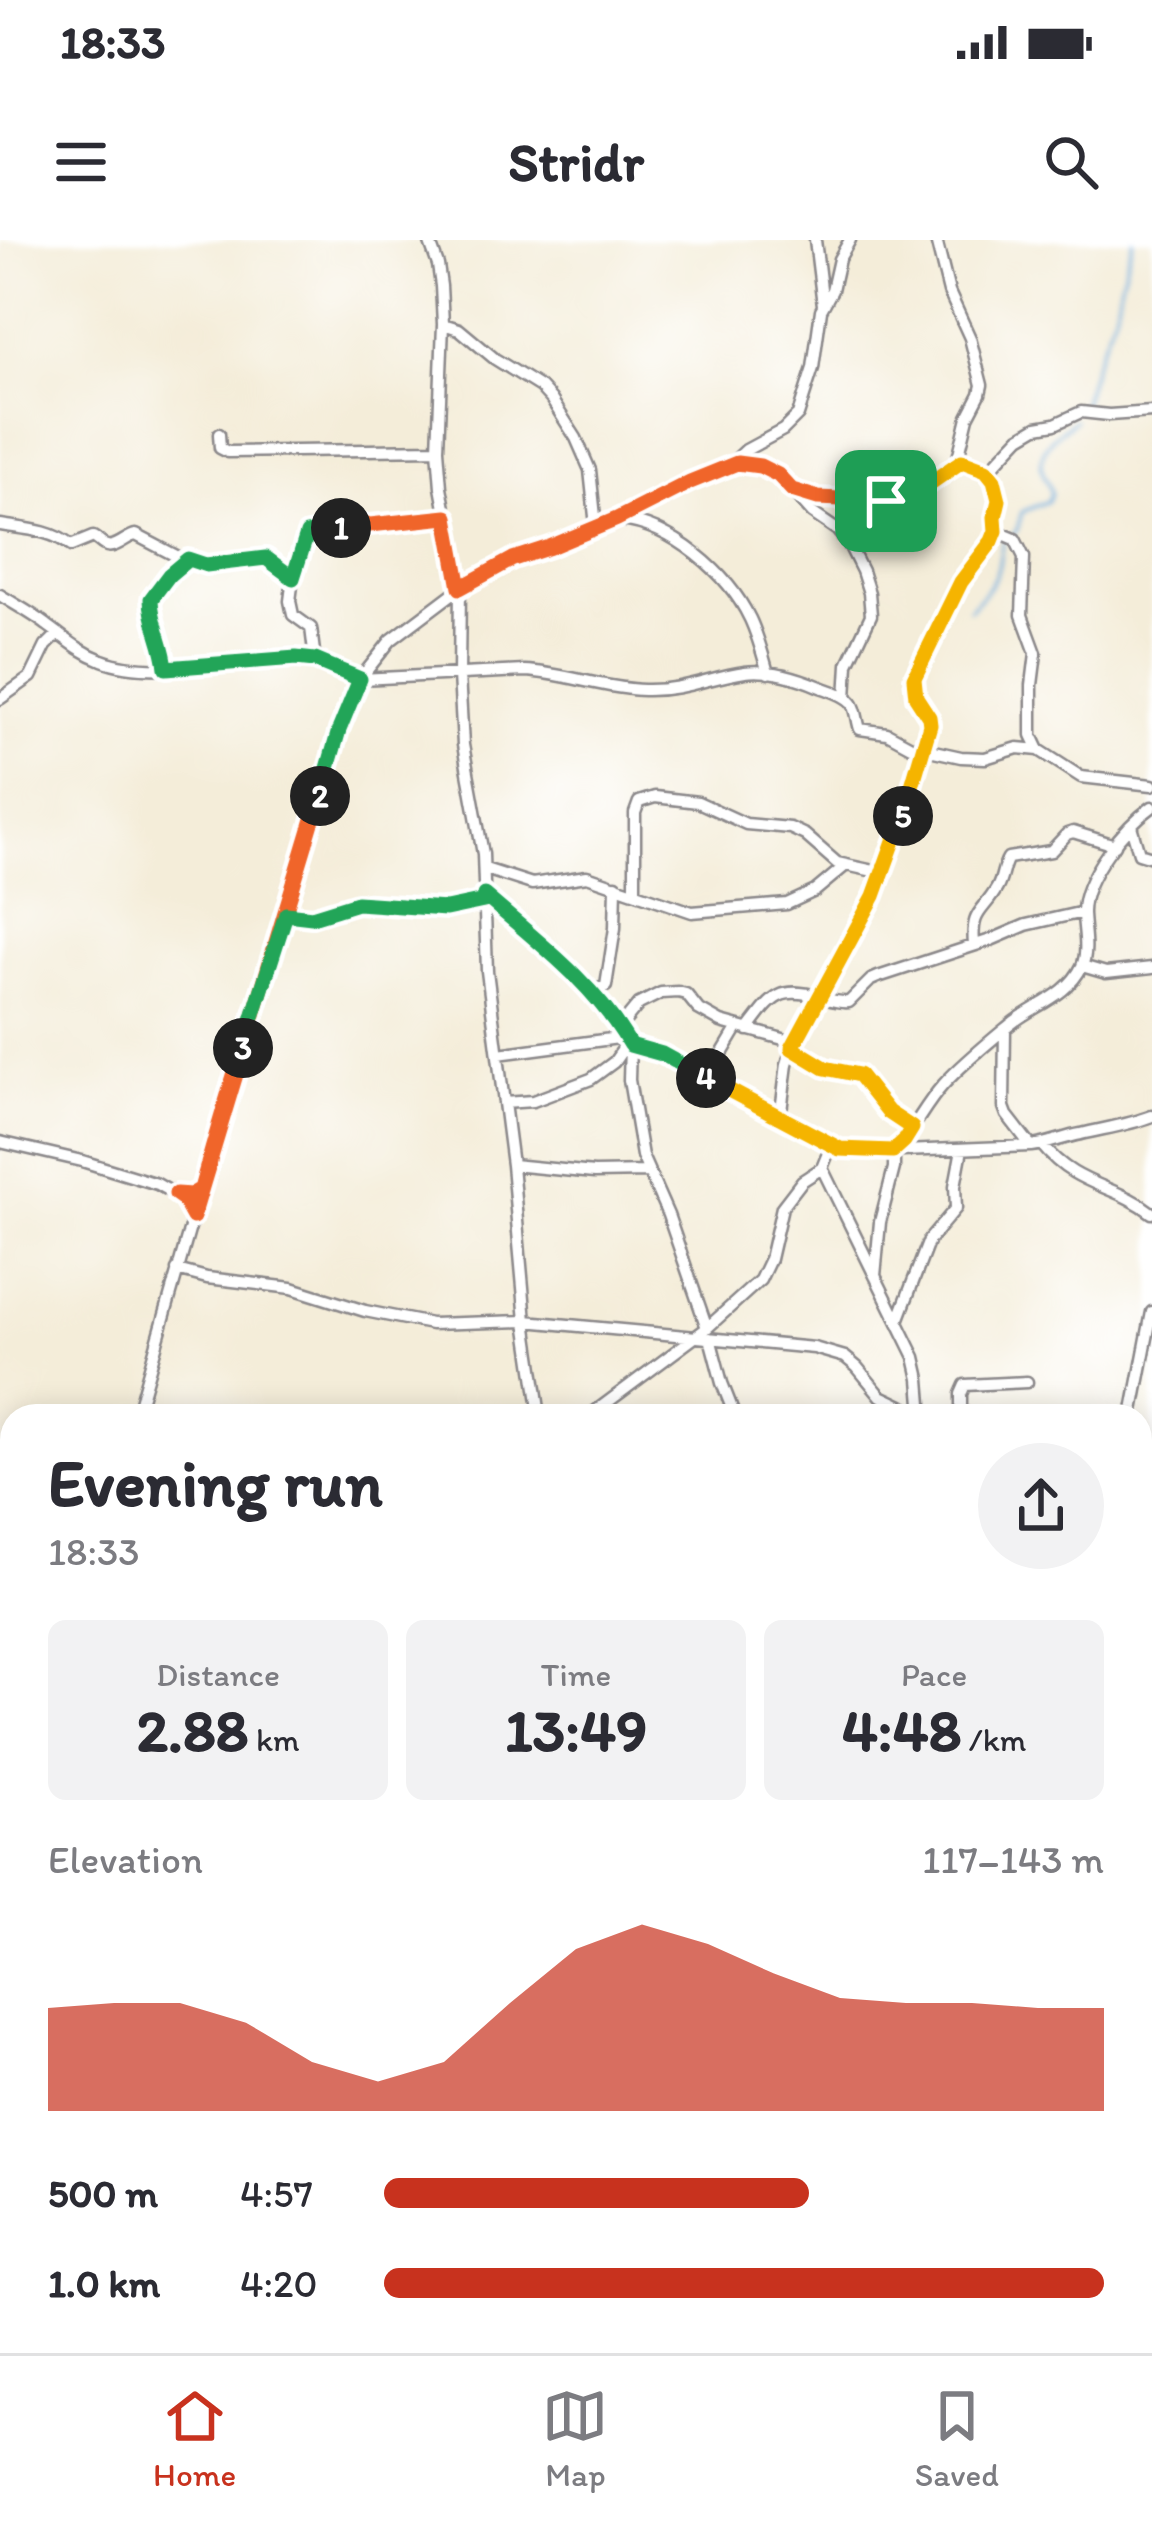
<!DOCTYPE html>
<html lang="en">
<head>
<meta charset="utf-8">
<style>
	:root { --surface:#fff; --page:#f2f2f3; --text:#2b2b33; --muted:#7c7c81; --line:#e1e1e2; --accent:#c8321e }
	body { margin:0; font-family:Itim,sans-serif; background:var(--page); color:var(--text); height:100vh; display:flex; flex-direction:column; font-size:45px; white-space:nowrap }
	* { box-sizing:border-box; margin:0 }
	p { font-size:39px; color:var(--muted) }
	.icon { flex:none; width:66px; height:66px; fill:none; stroke:currentColor; stroke-width:2; stroke-linecap:round; stroke-linejoin:round }
	.map { position:relative; flex:1; overflow:hidden }
	.panel { position:absolute; left:0px; top:1164px; width:1152px; height:951px; display:flex; flex-direction:column; background:var(--surface); border-radius:36px 36px 0 0; box-shadow:0 6px 30px #0003 }
	.panel>* { flex:none }
	.pin { position:absolute; display:grid; place-items:center; width:102px; height:102px; color:#fff; margin:-51px; border-radius:24px; box-shadow:0 6px 18px #0006 }
	.km { position:absolute; width:60px; height:60px; margin:-30px; border-radius:50%; background:#222; color:#fff; font-size:33px; line-height:60px; text-align:center }
	.round { display:grid; place-items:center; flex:none; width:126px; height:126px; border-radius:63px; background:var(--page) }
	.overview { display:flex; align-items:center; justify-content:space-between; height:204px; padding:0 48px }
	h1 { font-size:66px; font-weight:700; line-height:90px }
	.metrics { display:grid; grid-template-columns:repeat(3,1fr); gap:18px; height:204px; padding:12px 48px }
	.metrics div { display:grid; align-content:center; border-radius:18px; background:var(--page); text-align:center }
	.metrics b { font-size:60px; font-weight:700 }
	.metrics small { font-size:33px; font-weight:400 }
	.metrics p { font-size:33px }
	.chart { height:336px; padding:24px 48px }
	.chart p { display:flex; justify-content:space-between }
	.chart svg { width:100%; height:216px; margin-top:12px; fill:var(--accent); opacity:.7 }
	ul { padding:0 48px; list-style:none; font-size:39px }
	li { display:grid; grid-template-columns:192px 144px 1fr; align-items:center; height:90px }
	li i { height:30px; border-radius:15px; background:var(--accent) }
	.status { display:flex; justify-content:space-between; align-items:center; height:84px; padding:0 60px; background:var(--surface); direction:ltr }
	.status svg { height:33px; fill:currentColor }
	header { display:flex; justify-content:space-between; align-items:center; height:156px; padding:0 48px; background:var(--surface); font-size:54px; font-weight:700 }
	.tabs { display:flex; justify-content:space-around; align-items:center; height:168px; border-top:3px solid var(--line); background:var(--surface); font-size:33px; color:var(--muted) }
	.tabs a { display:grid; justify-items:center; gap:6px }
	.tabs .on { color:var(--accent) }
	.map>svg:first-child { display:block }
</style>
</head>
<body>
<div class="status"><b>18:33</b><svg viewBox="0 0 49 12"><path d="M0 12V9h3v3zM5 12V6h3v6zM10 12V3h3v9zM15 12V0h3v12zM26 1h20v11H26zM47 4h2v5h-2z"/></svg></div>
<header><svg class="icon" aria-label="menu" viewBox="0 0 24 24"><path d="M4 6h16M4 12h16M4 18h16"/></svg>Stridr<svg class="icon" aria-label="search" viewBox="0 0 24 24"><circle cx="10" cy="10" r="6"/><path d="M15 15l6 6"/></svg></header>
<div class="map">
<svg width="1152" height="2113" viewBox="0 0 1152 2113">
	<rect width="100%" height="100%" fill="#fff"/>
	<filter id="ink" filterUnits="userSpaceOnUse"><feTurbulence type="fractalNoise" baseFrequency=".00833" numOctaves="2"/><feDisplacementMap in="SourceGraphic" scale="24" xChannelSelector="R" yChannelSelector="G"/><feConvolveMatrix kernelMatrix="1 2 1 2 8 2 1 2 1" color-interpolation-filters="sRGB"/></filter>
	<filter id="wash" filterUnits="userSpaceOnUse"><feTurbulence type="fractalNoise" baseFrequency=".004" numOctaves="4" result="noise"/><feDisplacementMap in="SourceGraphic" scale="48" xChannelSelector="R" yChannelSelector="G"/><feGaussianBlur stdDeviation="2.7" result="paint"/><feColorMatrix in="noise" values="0 0 0 0 0 0 0 0 0 0 0 0 0 0 0 0 0 1.4 0 .05"/><feComposite in="paint" operator="in"/></filter>
	<g filter="url(#wash)">
		<rect width="100%" height="100%" fill="#f4edd9"/>
		<g fill="none" stroke-linecap="round" stroke-linejoin="round">
			<!-- stream -->
			<path stroke="#69acde" stroke-width="3" d="M1082,166L1094,125L1115,73L1122,38L1133,0
				M1013,294L1017,290L1022,272L1048,261L1051,253C1050,246 1046,240 1043,233C1035,208 1058,192 1075,180
				M969,369C981,357 993,345 998,328C1001,317 1000,308 1004,299"/>
		</g>
	</g>
	<g filter="url(#ink)">
		<g fill="none" stroke-linecap="round" stroke-linejoin="round">
			<defs>
				<path id="minor" d="M429,0L438,25L441,46L443,84L438,209L441,247L460,348L459,435L463,505L483,614L487,731L512,925L526,1081L540,1176
					M815,0L823,65
					M936,0L949,52L970,98L982,145L980,154L968,177L957,222
					M443,84L459,89L495,119L540,147L551,159L576,198L590,230L596,286
					M219,194L220,208L228,212L438,209
					M732,223L746,210L783,190L798,175L813,128L821,70L832,50L839,19L850,0
					M795,251C832,262 884,271 919,252C933,244 944,232 957,222C969,221 978,233 990,229L1020,197L1037,187L1055,184L1081,172L1109,175L1152,172
					M620,280C672,285 728,333 750,379C758,396 763,415 768,433
					M0,285C26,289 52,290 71,306L93,297C97,299 100,303 104,305C115,311 126,296 136,295L182,319L206,324L266,318L293,338L305,297L310,292L447,277
					M996,291L1015,299L1024,317L1022,375L1036,413L1032,445V495L1039,510
					M293,338L290,361L293,375L311,388L315,420
					M0,355C16,365 33,374 47,385C65,398 80,412 102,420C153,440 240,418 296,418L315,420L360,439L525,431C565,433 604,449 644,450C683,451 710,437 745,432C769,429 796,437 818,446C828,450 845,454 852,463C857,469 857,481 860,489L887,493L911,506L961,517L985,518L1018,508L1039,510L1081,537L1152,545
					M166,427C164,403 151,382 151,359L169,335L188,319
					M0,459L31,437L46,406L58,394
					M1131,586L1139,613L1152,617
					M485,629L532,644L587,636L692,672L787,664L815,651L845,626
					M635,651V573L639,562L655,557L698,562L746,584L790,588L805,595L837,623L883,633
					M484,655C537,701 595,744 630,805L662,815L840,909L877,912L1031,906C1049,904 1064,897 1081,894C1106,888 1129,885 1152,876
					M286,674L312,677L357,663L446,669L484,661
					M974,705C971,670 982,674 997,648C1003,637 1002,628 1008,618L1051,611L1067,594L1073,592L1115,605
					M1082,726L1106,733L1152,728
					M591,752L606,746L615,688L616,645
					M620,787L639,764L661,753L678,752L686,754L698,769L721,782L794,802
					M1005,789L1004,867L1007,875L1031,906
					M748,790C772,758 778,745 820,757C831,760 838,763 849,762L871,740L878,737L991,700L1026,685L1083,672
					M630,805L629,840L642,916L668,975L707,1088
					M792,808L825,828L859,835L888,872L912,888
					M498,814L626,797
					M707,839L738,787
					M504,863L533,861L591,839L614,822L628,802
					M780,879L787,824L794,802L874,656L912,550L930,486L929,477L916,457L914,438L961,342L995,297L998,250L994,240L985,230
					M0,902L82,921L157,944L183,959L192,977
					M1042,905C1076,947 1115,944 1152,973
					M512,925L594,933L648,932
					M822,928L915,1117L920,1139L923,1176
					M177,1030L207,1038L292,1048L365,1071L431,1084L526,1081L814,1108L845,1117L857,1127L881,1156L923,1176
					M875,1036L880,982L894,928V911C913,892 924,866 943,845C963,823 988,803 1011,784C1034,765 1068,756 1082,726C1089,710 1083,689 1083,672C1083,637 1125,586 1152,567
					M898,1081L929,1000L956,968L955,946L962,909
					M710,1098L722,1143L735,1176
					M136,1176L225,865L260,759L339,490L360,439L391,400L460,348L513,319L550,307L617,279L729,225L752,224L778,235L812,273L837,290L849,305L862,331L869,353L871,375L848,424L846,458
					M589,1176L707,1088L760,1040L770,1019L782,967L802,941L822,928L831,906
					M961,1176V1154L965,1145L1027,1142
					M1132,1176L1152,1072
					M0,1292L12,1290
					M1140,1459L1150,1475
					M12,1537L6,1563L2,1817L12,1945
					M1140,1898L1152,1895
					M1140,1945L1152,1960
					M338,2103C388,2112 445,2113 494,2103
					M640,2103V2113
					M17,2113L18,2103
					M177,2113L192,2103"/>
			</defs>
			<!-- minor casing -->
			<use href="#minor" stroke="#8b888a" stroke-width="15"/>
			<!-- minor -->
			<use href="#minor" stroke="#fff" stroke-width="10"/>
		</g>
	</g>
	<g fill="none" stroke-linecap="round" stroke-linejoin="round" filter="url(#ink)">
		<defs>
			<path id="split-1" d="M341,288L447,277L460,348L513,319L550,307L617,279L690,242L737,223L760,226L778,235L792,250L818,258L886,261"/>
			<path id="split-2" d="M320,556L339,490L360,439L315,420L296,418L166,428C164,403 151,383 151,359L169,335L188,319L206,325L266,318L293,338L307,294L341,288"/>
			<path id="split-3" d="M243,808C227,855 214,902 201,949L191,955L176,954L183,959L193,977L320,556"/>
			<path id="split-4" d="M243,808L286,674L312,677L357,663L446,669L484,661V655C537,701 595,744 630,805L662,814L706,838"/>
			<path id="split-5" d="M706,838L840,909L893,911L904,901L912,888L888,872L859,835L825,828L792,808L874,656L903,576"/>
			<path id="split-6" d="M886,261L916,253L962,221L986,230L994,240L999,260L995,277L996,291L992,301L961,342L914,438L916,457L929,477L930,485L903,576"/>
		</defs>
		<!-- split-1 casing -->
		<use href="#split-1" stroke="#fff" stroke-width="24"/>
		<!-- split-2 casing -->
		<use href="#split-2" stroke="#fff" stroke-width="24"/>
		<!-- split-3 casing -->
		<use href="#split-3" stroke="#fff" stroke-width="24"/>
		<!-- split-4 casing -->
		<use href="#split-4" stroke="#fff" stroke-width="24"/>
		<!-- split-5 casing -->
		<use href="#split-5" stroke="#fff" stroke-width="24"/>
		<!-- split-6 casing -->
		<use href="#split-6" stroke="#fff" stroke-width="24"/>
		<!-- split-1 -->
		<use href="#split-1" stroke="#f0652b" stroke-width="15"/>
		<!-- split-2 -->
		<use href="#split-2" stroke="#22a559" stroke-width="15"/>
		<!-- split-3 -->
		<use href="#split-3" stroke="#f0652b" stroke-width="15"/>
		<!-- split-4 -->
		<use href="#split-4" stroke="#22a559" stroke-width="15"/>
		<!-- split-5 -->
		<use href="#split-5" stroke="#f5b400" stroke-width="15"/>
		<!-- split-6 -->
		<use href="#split-6" stroke="#f5b400" stroke-width="15"/>
	</g>
</svg>
<div class="pin" style="left:886px;top:261px;background:#1e9e55"><svg class="icon" aria-label="arrive" viewBox="0 0 24 24"><path d="M6 21V4h12l-3 4 3 4H6"/></svg></div>
<b class="km" style="left:341px;top:288px">1</b>
<b class="km" style="left:320px;top:556px">2</b>
<b class="km" style="left:243px;top:808px">3</b>
<b class="km" style="left:706px;top:838px">4</b>
<b class="km" style="left:903px;top:576px">5</b>
<section class="panel">
<div class="overview"><div><h1>Evening run</h1><p>18:33</p></div><a class="round"><svg class="icon" aria-label="share" viewBox="0 0 24 24"><path d="M12 15V3M7 8l5-5 5 5M5 13v7h14v-7"/></svg></a></div>
<div class="metrics">
<div><p>Distance</p><b>2.88<small> km</small></b></div>
<div><p>Time</p><b>13:49</b></div>
<div><p>Pace</p><b>4:48<small> /km</small></b></div>
</div>
<div class="chart"><p><span>Elevation</span>117–143 m</p>
<svg viewBox="0 0 160 44" preserveAspectRatio="none"><path d="M0 44V23L10 22L20 22L30 26L40 34L50 38L60 34L70 22L80 11L90 6L100 10L110 16L120 21L130 22L140 22L150 23L160 23V44z"/></svg>
</div>
<ul>
<li><b>500 m</b>4:57<i style="width:59%"></i></li>
<li><b>1.0 km</b>4:20<i style="width:100%"></i></li>
</ul>
</section>
</div>
<nav class="tabs">
<a class="on"><svg class="icon" aria-label="home" viewBox="0 0 24 24"><path d="M3 11l9-7 9 7M6 9v11h12V9"/></svg>Home</a>
<a><svg class="icon" aria-label="map" viewBox="0 0 24 24"><path d="M3 6l6-2 6 2 6-2v14l-6 2-6-2-6 2zM9 4v14M15 6v14"/></svg>Map</a>
<a><svg class="icon" aria-label="saved" viewBox="0 0 24 24"><path d="M7 4h10v16l-5-4-5 4z"/></svg>Saved</a>
</nav>
</body>
</html>
